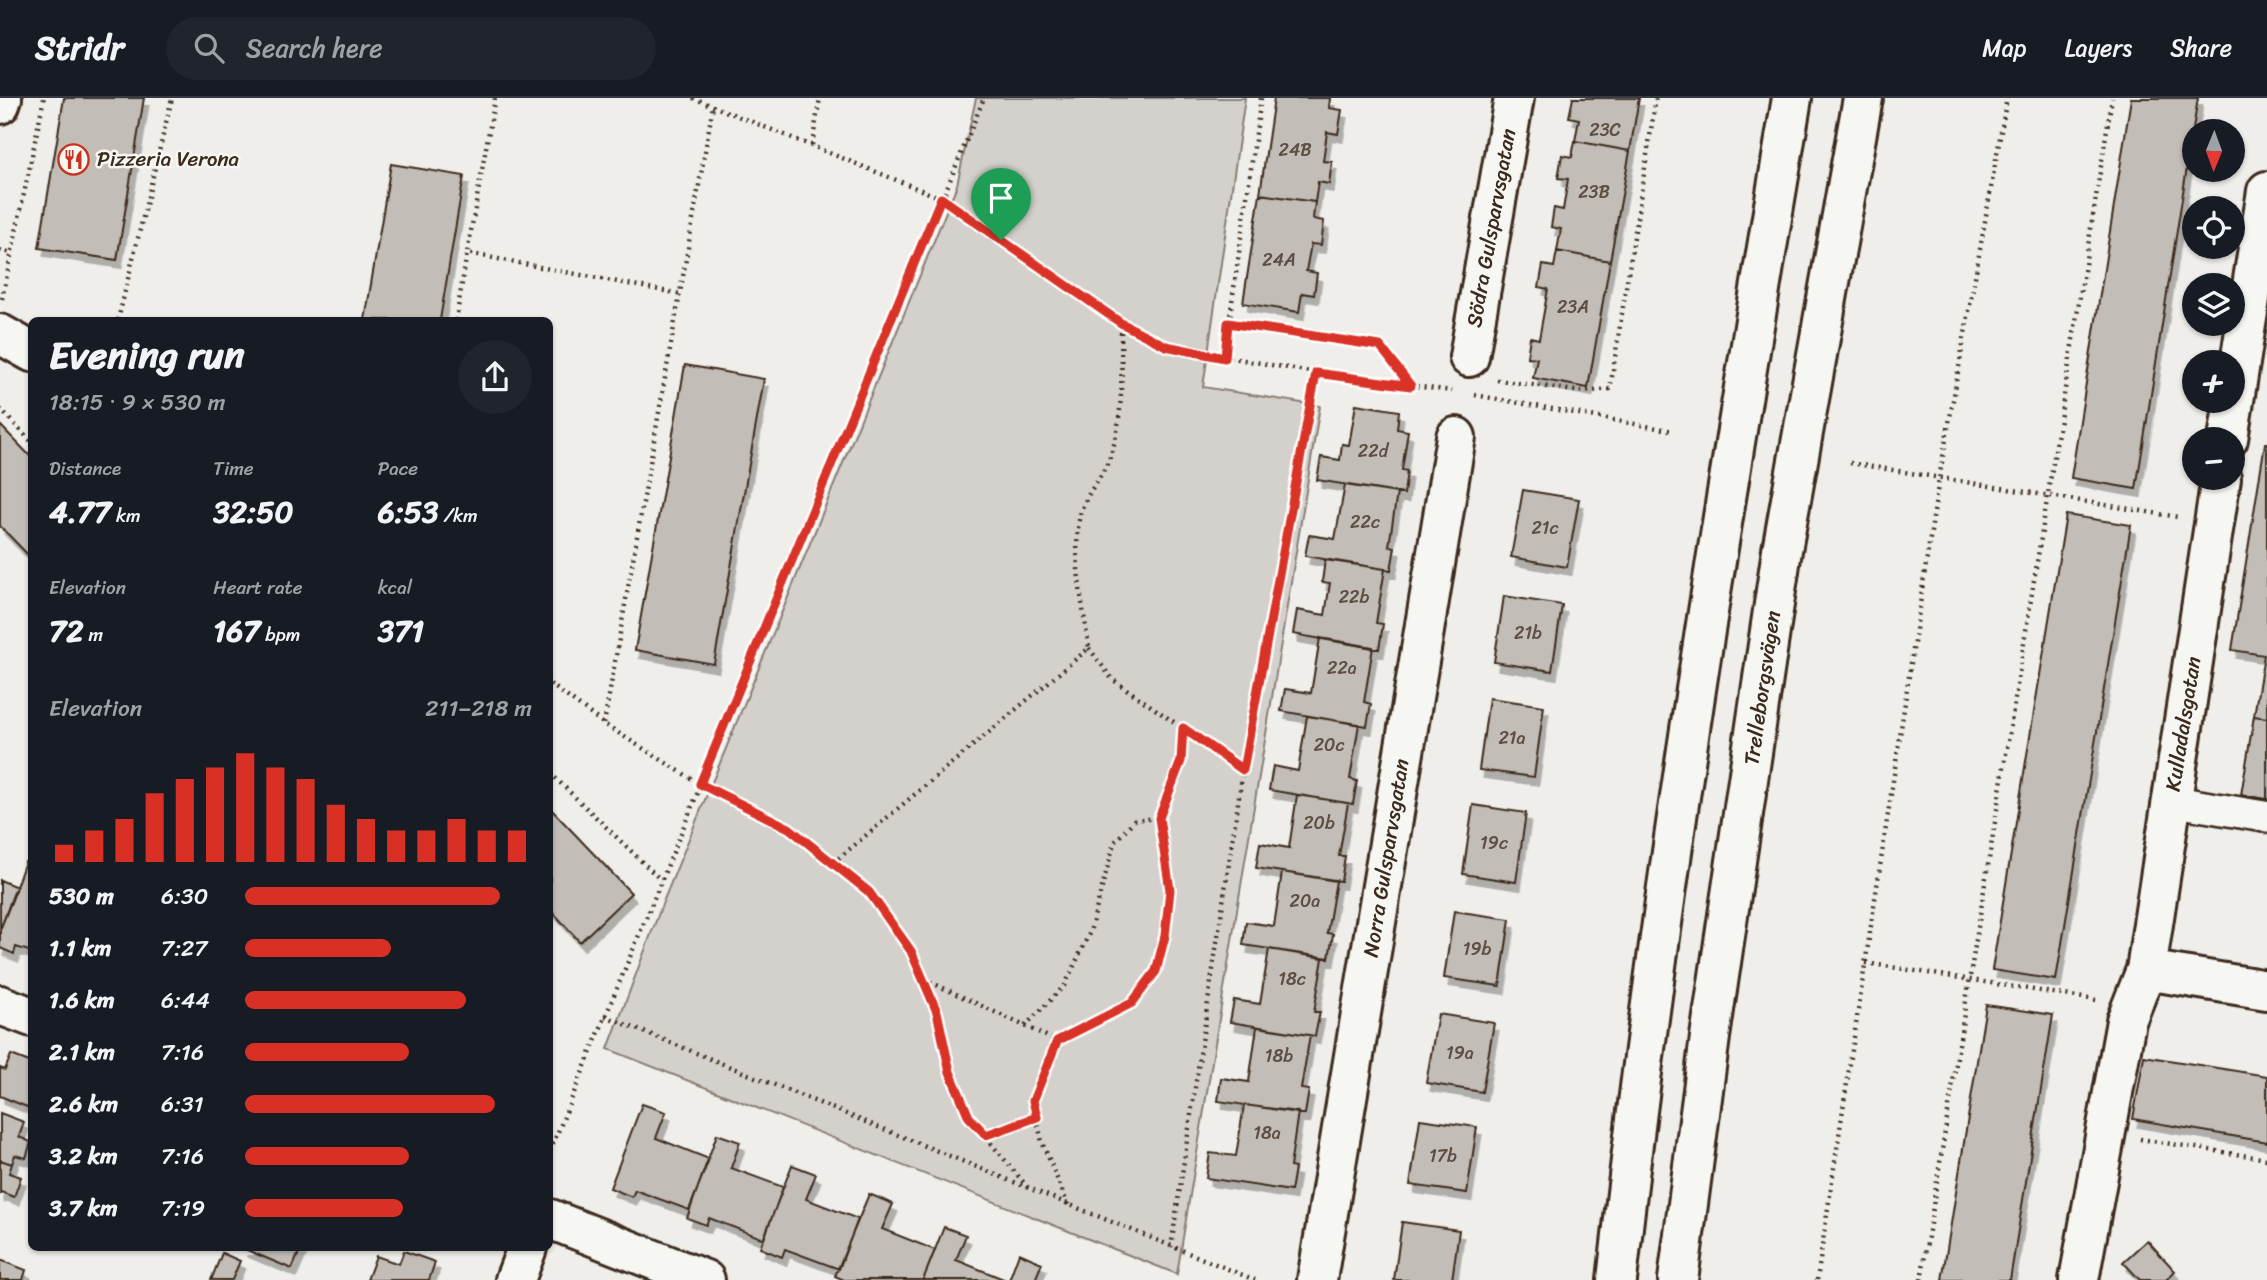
<!DOCTYPE html>
<html lang="en">
<head>
<meta charset="utf-8">
<style>
	:root { --surface:#171b24; --page:#20242c; --text:#f1f3f6; --muted:#9ea1a6; --line:#363941; --accent:#d93025 }
	body { margin:0; font-family:Sriracha,sans-serif; background:var(--page); color:var(--text); height:100vh; display:flex; flex-direction:column; font-size:26px; white-space:nowrap }
	* { box-sizing:border-box; margin:0 }
	p { font-size:23px; color:var(--muted) }
	.icon { flex:none; width:38px; height:38px; fill:none; stroke:currentColor; stroke-width:2; stroke-linecap:round; stroke-linejoin:round }
	.map { position:relative; flex:1; overflow:hidden }
	.details { position:absolute; left:28px; top:219px; width:525px; height:934px; display:flex; flex-direction:column; background:var(--surface); border-radius:10px; box-shadow:0 2px 5px #0004 }
	.details>* { flex:none }
	.needle { width:46px; rotate:181deg }
	.controls { position:absolute; left:2182px; top:21px; display:grid; gap:14px }
	.controls a { display:grid; place-items:center; width:63px; height:63px; border-radius:50%; background:var(--surface); box-shadow:0 2px 5px #0004; font-size:35px }
	.pin { position:absolute; display:grid; place-items:center; width:60px; height:60px; color:#fff; margin:-72px -30px; border-radius:50% 50% 50% 0; rotate:-45deg; box-shadow:0 0 7px #0007 }
	.pin .icon { rotate:45deg }
	.round { display:grid; place-items:center; flex:none; width:74px; height:74px; border-radius:37px; background:var(--page) }
	.overview { display:flex; align-items:center; justify-content:space-between; height:119px; padding:0 21px }
	h1 { font-size:38px; font-weight:700; line-height:52px }
	.metrics { display:grid; grid-template-columns:repeat(3,1fr); gap:10px; height:119px; padding:7px 21px }
	.metrics div { display:grid; align-content:center }
	.metrics b { font-size:30px; font-weight:700 }
	.metrics small { font-size:19px; font-weight:400 }
	.metrics p { font-size:19px }
	.chart { height:196px; padding:14px 21px }
	.chart p { display:flex; justify-content:space-between }
	.chart svg { width:100%; height:126px; margin-top:7px; stroke:var(--accent); stroke-width:6 }
	ul { padding:0 21px; list-style:none; font-size:23px }
	li { display:grid; grid-template-columns:112px 84px 1fr; align-items:center; height:52px }
	li i { height:18px; border-radius:9px; background:var(--accent) }
	header { display:flex; align-items:center; gap:42px; box-sizing:border-box; height:98px; padding:0 35px; background:var(--surface); border-bottom:2px solid var(--line) }
	header strong { font-size:33px }
	nav { display:flex; gap:38px; margin-inline-start:auto; font-size:24px }
	.search { width:490px; height:63px; background:var(--page); display:flex; align-items:center; gap:18px; box-sizing:border-box; padding:0 24px; border-radius:38px; color:var(--muted); font-size:26px }
	.map>svg:first-child { display:block }
</style>
</head>
<body>
<header>
<strong>Stridr</strong>
<div class="search"><svg class="icon" aria-label="search" viewBox="0 0 24 24"><circle cx="10" cy="10" r="6"/><path d="M15 15l6 6"/></svg>Search here</div>
<nav><a>Map</a><a>Layers</a><a>Share</a></nav>
</header>
<div class="map">
<svg width="2267" height="1182" viewBox="0 0 2267 1182">
	<defs>
		<filter id="shadow"><feDropShadow dx="4.5" dy="8" stdDeviation="0" flood-color="#0004"/></filter>
	</defs>
	<rect width="100%" height="100%" fill="#efeeea"/>
	<filter id="ink" filterUnits="userSpaceOnUse"><feTurbulence type="fractalNoise" baseFrequency=".0143" numOctaves="2"/><feDisplacementMap in="SourceGraphic" scale="14" xChannelSelector="R" yChannelSelector="G"/><feConvolveMatrix kernelMatrix="1 2 1 2 8 2 1 2 1" color-interpolation-filters="sRGB"/></filter>
	<g filter="url(#ink)">
		<!-- green -->
		<path fill="#d4d1cc" stroke="#887e75" stroke-width="2" d="M976,0H1245L1203,289L1320,308L1177,1176L608,951L663,804L957,87Z"/>
		<!-- building -->
		<path fill="#c2bdb7" stroke="#3b2a1e" stroke-width="2" filter="url(#shadow)" d="M64,0H144L117,162L39,150Z
			M1274,0H1330L1329,10L1342,12L1338,36L1327,34L1323,63L1332,64L1329,86L1318,84L1315,104L1260,96Z
			M1573,0H1639L1630,53L1575,43L1579,21L1569,19Z
			M2131,0H2198L2136,391L2071,380Z
			M1575,43L1630,53L1610,163L1557,153L1561,131L1551,129L1554,110L1563,112L1568,81L1558,80L1562,57L1572,59Z
			M391,66L464,78L440,222H365Z
			M1260,96L1315,104L1313,121L1324,123L1321,147L1311,146L1306,173L1317,175L1314,197L1302,195L1299,214L1243,205Z
			M1557,153L1610,163L1588,290L1533,280L1537,260L1527,259L1530,239L1539,241L1548,191L1539,189L1543,167L1554,169Z
			M685,267L764,281L714,566L635,552Z
			M1356,306L1399,313L1397,331L1408,333L1402,372L1407,373L1404,396L1317,382L1321,359L1340,362L1342,346L1349,347Z
			M0,327L32,360V461L0,428Z
			M2265,345H2267V620L2254,618L2264,557L2232,552Z
			M1345,387L1397,395L1389,448L1395,449L1391,472L1305,458L1309,437L1335,441Z
			M1523,392L1579,401L1567,469L1511,459Z
			M2066,417L2131,427L2056,882L1992,872Z
			M1325,462L1385,471L1376,525L1383,526L1379,551L1293,536L1297,512L1325,517L1330,485L1322,484Z
			M1504,498L1562,507L1552,573L1494,564Z
			M1320,540L1373,549L1364,604L1371,606L1367,628L1281,613L1285,591L1311,595Z
			M1489,600L1544,608L1534,679L1479,672Z
			M1307,618L1359,626L1350,681L1357,683L1353,706L1269,692L1273,668L1298,673Z
			M2254,618L2267,620V701L2241,697Z
			M1297,697L1348,705L1339,758H1345L1341,783L1256,770L1260,745L1289,750Z
			M1473,707L1526,715L1516,784L1463,776Z
			M550,710L631,795L580,844L550,811Z
			M25,764L32,766V854L16,849L14,856L0,850V832Z
			M1282,774L1336,783L1327,835L1333,836L1329,860L1243,847L1246,824L1274,828Z
			M0,782L17,789L0,832Z
			M1454,813L1510,821L1500,888L1444,880Z
			M1269,851L1323,860L1314,914H1320L1315,938L1230,924L1234,902L1260,906Z
			M1986,907L2053,917L2010,1182H1942Z
			M1438,916L1494,925L1482,994L1426,985Z
			M1257,929L1310,937L1301,991L1309,992L1305,1016L1218,1003L1221,980L1249,984Z
			M11,957L32,965V1011L0,998V970L5,972Z
			M2144,958L2267,978V1044L2133,1021Z
			M642,1006L666,1014L656,1040L709,1061L689,1112L635,1092L632,1099L610,1090Z
			M1244,1007L1298,1014L1290,1069L1295,1070L1291,1093L1206,1080L1210,1055L1236,1058Z
			M0,1015L24,1024L19,1039L31,1044L26,1060L15,1057L12,1066L0,1062Z
			M1420,1021L1477,1029L1467,1095L1410,1087Z
			M717,1036L740,1044L731,1070L783,1089L764,1141L709,1120L706,1127L687,1120Z
			M0,1062L12,1066L9,1075L21,1079L14,1099L1,1094L0,1097Z
			M792,1067L816,1076L806,1101L858,1121L839,1171L785,1151L782,1159L760,1150Z
			M869,1096L893,1106L882,1131L935,1152L923,1182H844L835,1178Z
			M1402,1124L1459,1132L1452,1182H1394Z
			M944,1129L966,1137L956,1162L1006,1182H923Z
			M2147,1142L2175,1173L2166,1182H2140L2123,1164Z
			M242,1150H301L292,1171Z
			M404,1153L435,1164L429,1182H367L376,1158L399,1166Z
			M222,1155L240,1163L232,1182H211Z
			M1019,1155L1042,1165L1035,1182H1009Z
			M0,1162L26,1172L23,1182H0Z"/>
		<g fill="none" stroke-linecap="round" stroke-linejoin="round">
			<defs>
				<path id="pedestrian" d="M2172,703L2267,719"/>
				<path id="minor" d="M0,236L32,254
					M1469,259L1514,0
					M2228,341L2267,93
					M2146,872L2267,892
					M0,907L32,919
					M550,1121L705,1182
					M515,1182L527,1150
					M1317,1182L1456,339
					M2079,1182L2126,923L2146,872L2221,380"/>
				<path id="tertiary" d="M0,6L2,0"/>
				<path id="motorway" d="M1617,1182C1661,786 1726,393 1792,0
					M1678,1182L1710,939L1782,452L1863,0"/>
			</defs>
			<!-- pedestrian casing -->
			<use href="#pedestrian" stroke="#3b2a1e" stroke-width="35"/>
			<!-- minor casing -->
			<use href="#minor" stroke="#3b2a1e" stroke-width="44"/>
			<!-- tertiary casing -->
			<use href="#tertiary" stroke="#3b2a1e" stroke-width="44"/>
			<!-- motorway casing -->
			<use href="#motorway" stroke="#3b2a1e" stroke-width="44"/>
			<!-- path -->
			<path stroke="#3b2a1e" stroke-width="4.5" stroke-dasharray="2 5" stroke-linecap="butt" d="M495,0L467,155L680,196
				M693,0L941,100L1121,225L1166,248L1316,275L1452,293
				M1261,0L1229,225L1380,248L1411,287
				M812,47L820,0
				M0,152L11,155
				M2,201L44,0
				M118,222L172,0
				M456,222L467,155
				M1225,260L1229,225
				M1497,282L1583,294L1610,291L1656,0
				M1475,297L1674,333
				M0,311L32,344
				M1850,365L2178,419
				M1089,550L1112,581L1243,672L1171,1149
				M550,586L604,626L700,686L789,730L869,794L911,853L937,913L950,974L969,1019L1030,1092
				M604,626L713,8
				M1243,672L1316,275
				M550,675L661,782
				M833,765L1089,550C1083,507 1073,465 1079,422C1083,397 1102,381 1110,359C1125,317 1121,270 1121,225
				M1866,865L2096,902
				M924,881L1057,943
				M605,918L1255,1182
				M1025,928L1065,887L1090,834L1114,745L1134,722L1159,720
				M986,1037L1037,1019
				M2140,1041L2267,1061
				M550,1053L984,0
				M1068,1107L1042,1044L1033,1003L1057,943L1132,905L1156,873L1165,838L1170,792L1159,720L1181,663L1183,631
				M1817,1182L1939,381L2007,0
				M1921,1182L2112,0"/>
			<!-- pedestrian -->
			<use href="#pedestrian" stroke="#f6f6f2" stroke-width="30"/>
			<!-- minor -->
			<use href="#minor" stroke="#f6f6f2" stroke-width="38"/>
			<!-- tertiary -->
			<use href="#tertiary" stroke="#f6f6f2" stroke-width="38"/>
			<!-- motorway -->
			<use href="#motorway" stroke="#f6f6f2" stroke-width="38"/>
		</g>
	</g>
	<g fill="none" stroke-linecap="round" stroke-linejoin="round" filter="url(#ink)">
		<defs>
			<path id="route" d="M941,100L1121,225L1166,248L1225,260L1228,225L1380,248L1411,288L1316,275L1243,672L1183,630L1181,663L1159,720L1170,792L1165,838L1156,873L1132,905L1057,943L1033,1003L1037,1019L986,1037L969,1019L950,974L937,914L911,853L869,794L789,730L700,686Z"/>
		</defs>
		<!-- route casing -->
		<use href="#route" stroke="#fff" stroke-width="14"/>
		<!-- route -->
		<use href="#route" stroke="#d93025" stroke-width="9"/>
	</g>
	<!-- icons -->
	<defs>
		<symbol id="restaurant-ring" viewBox="-11 -11 22 22"><circle r="9.5" fill="#f6f6f2" stroke="#c8321e" stroke-width="1.5"/><path d="M-5-6h1v4h1v-4h1v4h1v-4h1v5L-1.5 .5V6h-2V.5L-5-1ZM5-6V6H3V1.5H1.5Q1.5-4 5-6Z" fill="#c8321e"/></symbol>
	</defs>
	<g fill-rule="evenodd">
		<use href="#restaurant-ring" x="56" y="44" width="35" height="35"/>
	</g>
	<g text-anchor="middle" stroke-width="5" stroke-linejoin="round" paint-order="stroke">
		<!-- number labels -->
		<g font-size="18" fill="#5d4f44">
			<text x="1605" y="38">23C</text>
			<text x="1295" y="58">24B</text>
			<text x="1594" y="100">23B</text>
			<text x="1279" y="168">24A</text>
			<text x="1573" y="215">23A</text>
			<text x="1373" y="359">22d</text>
			<text x="1365" y="430">22c</text>
			<text x="1545" y="436">21c</text>
			<text x="1354" y="505">22b</text>
			<text x="1528" y="541">21b</text>
			<text x="1342" y="576">22a</text>
			<text x="1512" y="646">21a</text>
			<text x="1329" y="653">20c</text>
			<text x="1319" y="731">20b</text>
			<text x="1494" y="751">19c</text>
			<text x="1305" y="809">20a</text>
			<text x="1477" y="857">19b</text>
			<text x="1292" y="887">18c</text>
			<text x="1460" y="961">19a</text>
			<text x="1279" y="964">18b</text>
			<text x="1267" y="1041">18a</text>
			<text x="1443" y="1064">17b</text>
		</g>
		<!-- poi labels -->
		<g font-size="21" fill="#3b2a1e" stroke="#f6f6f2" text-anchor="start">
			<text x="97" y="68">Pizzeria Verona</text>
		</g>
		<!-- street labels -->
		<g font-size="21" fill="#3b2a1e" stroke="#f6f6f2">
			<text transform="translate(1491 130) rotate(-80)" y="7">Södra Gulsparvsgatan</text>
			<text transform="translate(1762 590) rotate(-82)" y="7">Trelleborgsvägen</text>
			<text transform="translate(2183 626) rotate(-81)" y="7">Kulladalsgatan</text>
			<text transform="translate(1386 760) rotate(-81)" y="7">Norra Gulsparvsgatan</text>
		</g>
	</g>
</svg>
<div class="controls">
<a><svg class="needle" viewBox="-14 -14 28 28"><path d="M0-13l5 13h-10z" fill="#e53935"/><path d="M0 13l5-13h-10z" fill="#9ea1a6"/></svg></a>
<a><svg class="icon" aria-label="locate" viewBox="0 0 24 24"><circle cx="12" cy="12" r="6"/><path d="M12 2v4M12 18v4M2 12h4M18 12h4"/></svg></a>
<a><svg class="icon" aria-label="layers" viewBox="0 0 24 24"><path d="M12 4l9 5-9 5-9-5zM3 14l9 5 9-5"/></svg></a>
<a>+</a>
<a>−</a>
</div>
<div class="pin" style="left:1001px;top:142px;background:#1e9e55"><svg class="icon" aria-label="arrive" viewBox="0 0 24 24"><path d="M6 21V4h12l-3 4 3 4H6"/></svg></div>
<section class="details">
<div class="overview"><div><h1>Evening run</h1><p>18:15 · 9 × 530 m</p></div><a class="round"><svg class="icon" aria-label="share" viewBox="0 0 24 24"><path d="M12 15V3M7 8l5-5 5 5M5 13v7h14v-7"/></svg></a></div>
<div class="metrics">
<div><p>Distance</p><b>4.77<small> km</small></b></div>
<div><p>Time</p><b>32:50</b></div>
<div><p>Pace</p><b>6:53<small> /km</small></b></div>
</div>
<div class="metrics">
<div><p>Elevation</p><b>72<small> m</small></b></div>
<div><p>Heart rate</p><b>167<small> bpm</small></b></div>
<div><p>kcal</p><b>371</b></div>
</div>
<div class="chart"><p><span>Elevation</span>211–218 m</p>
<svg viewBox="0 0 160 44" preserveAspectRatio="none"><path d="M5 44V38M15 44V33M25 44V29M35 44V20M45 44V15M55 44V11M65 44V6M75 44V11M85 44V15M95 44V24M105 44V29M115 44V33M125 44V33M135 44V29M145 44V33M155 44V33"/></svg>
</div>
<ul>
<li><b>530 m</b>6:30<i style="width:89%"></i></li>
<li><b>1.1 km</b>7:27<i style="width:51%"></i></li>
<li><b>1.6 km</b>6:44<i style="width:77%"></i></li>
<li><b>2.1 km</b>7:16<i style="width:57%"></i></li>
<li><b>2.6 km</b>6:31<i style="width:87%"></i></li>
<li><b>3.2 km</b>7:16<i style="width:57%"></i></li>
<li><b>3.7 km</b>7:19<i style="width:55%"></i></li>
</ul>
</section>
</div>
</body>
</html>
